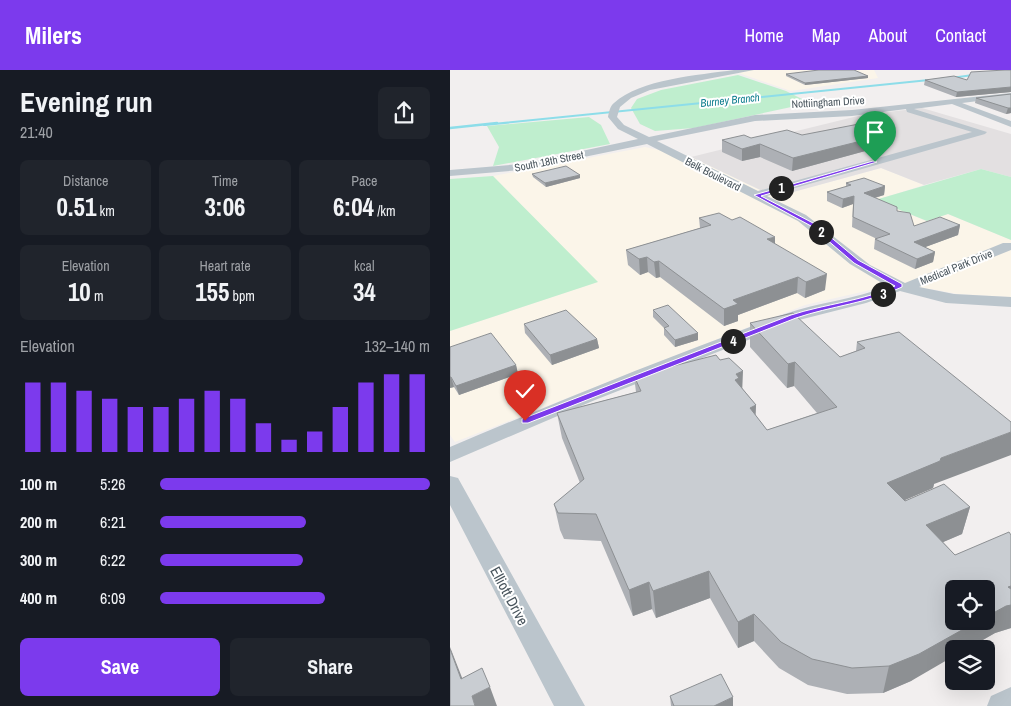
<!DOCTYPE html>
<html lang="en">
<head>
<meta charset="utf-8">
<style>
	:root { --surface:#171b24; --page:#20242c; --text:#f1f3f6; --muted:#9ea1a6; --accent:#7c3aed }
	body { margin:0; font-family:"Archivo Narrow",sans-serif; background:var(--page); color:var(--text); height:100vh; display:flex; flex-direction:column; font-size:19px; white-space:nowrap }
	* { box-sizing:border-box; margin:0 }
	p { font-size:16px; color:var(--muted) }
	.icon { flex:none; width:28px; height:28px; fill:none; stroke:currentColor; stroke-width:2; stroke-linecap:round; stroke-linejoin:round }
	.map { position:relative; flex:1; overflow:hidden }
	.side { display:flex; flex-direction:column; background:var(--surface); width:450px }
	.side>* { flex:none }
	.buttons { position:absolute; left:495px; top:510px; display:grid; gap:10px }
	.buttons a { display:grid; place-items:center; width:50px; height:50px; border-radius:8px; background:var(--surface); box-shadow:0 5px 20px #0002; font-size:25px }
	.pin { position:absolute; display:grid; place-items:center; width:42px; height:42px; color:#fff; margin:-51px -21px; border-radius:50% 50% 50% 0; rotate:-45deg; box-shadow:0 0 5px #0007 }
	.pin .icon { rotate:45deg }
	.km { position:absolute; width:25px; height:25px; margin:-12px; border-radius:50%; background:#222; color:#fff; font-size:14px; line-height:25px; text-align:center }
	.round { display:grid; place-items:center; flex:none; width:52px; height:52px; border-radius:8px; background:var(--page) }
	.headline { display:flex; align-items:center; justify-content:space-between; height:85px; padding:0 20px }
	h1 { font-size:28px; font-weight:700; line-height:38px }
	.stats { display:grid; grid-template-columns:repeat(3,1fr); gap:8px; height:85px; padding:5px 20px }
	.stats div { display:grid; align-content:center; border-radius:8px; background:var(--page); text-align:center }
	.stats b { font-size:25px; font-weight:700 }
	.stats small { font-size:14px; font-weight:400 }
	.stats p { font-size:14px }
	.chart { height:140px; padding:10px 20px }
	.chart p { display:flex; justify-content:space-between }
	.chart svg { width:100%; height:90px; margin-top:5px; stroke:var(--accent); stroke-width:6 }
	.primary-button { display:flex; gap:10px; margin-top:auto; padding:10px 20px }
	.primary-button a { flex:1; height:58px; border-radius:8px; background:var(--accent); color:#fff; font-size:20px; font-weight:700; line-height:58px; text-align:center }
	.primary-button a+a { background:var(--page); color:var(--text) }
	ul { padding:0 20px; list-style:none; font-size:16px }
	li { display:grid; grid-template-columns:80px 60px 1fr; align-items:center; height:38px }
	li i { height:12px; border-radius:6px; background:var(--accent) }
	header { display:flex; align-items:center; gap:30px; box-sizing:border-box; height:70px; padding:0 25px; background:var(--accent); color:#fff }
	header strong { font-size:24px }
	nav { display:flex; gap:28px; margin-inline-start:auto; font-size:18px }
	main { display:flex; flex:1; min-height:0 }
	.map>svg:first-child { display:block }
</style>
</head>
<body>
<header>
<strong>Milers</strong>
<nav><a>Home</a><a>Map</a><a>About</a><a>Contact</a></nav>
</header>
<main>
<section class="side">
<div class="headline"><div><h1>Evening run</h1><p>21:40</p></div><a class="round"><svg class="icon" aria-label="share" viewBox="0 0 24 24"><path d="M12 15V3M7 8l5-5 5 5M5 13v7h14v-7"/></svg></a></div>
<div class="stats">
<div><p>Distance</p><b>0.51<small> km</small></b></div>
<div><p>Time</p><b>3:06</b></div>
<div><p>Pace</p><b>6:04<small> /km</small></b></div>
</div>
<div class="stats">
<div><p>Elevation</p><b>10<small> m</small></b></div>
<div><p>Heart rate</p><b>155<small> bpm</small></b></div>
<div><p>kcal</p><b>34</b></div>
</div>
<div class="chart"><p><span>Elevation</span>132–140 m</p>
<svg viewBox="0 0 160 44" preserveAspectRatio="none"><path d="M5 44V10M15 44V10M25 44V14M35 44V18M45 44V22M55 44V22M65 44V18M75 44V14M85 44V18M95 44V30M105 44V38M115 44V34M125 44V22M135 44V10M145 44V6M155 44V6"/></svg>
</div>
<ul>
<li><b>100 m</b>5:26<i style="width:100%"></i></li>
<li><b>200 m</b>6:21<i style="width:54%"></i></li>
<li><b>300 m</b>6:22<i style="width:53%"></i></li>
<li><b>400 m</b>6:09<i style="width:61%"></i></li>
</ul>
<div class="primary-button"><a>Save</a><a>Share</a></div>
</section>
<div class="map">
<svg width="561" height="636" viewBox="0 0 561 636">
	<rect width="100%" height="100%" fill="#f2efef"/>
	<!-- commercial -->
	<path fill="#fbf5e9" d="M280,0H424L428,8L341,21Z
		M195,77L241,87L325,127L431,98L474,115L426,130L476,151L498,144L561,170V227L508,224L481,219L429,218L355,235L5,372L0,365V261L147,212L43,106Z"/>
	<!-- education -->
	<path fill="#e3e0e1" d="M472,38L561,64V107L531,99L474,115L431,98L325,127L241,87L412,45Z"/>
	<!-- green -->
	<path fill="#bfeece" d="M288,5L336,21L360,33L244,58L205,61L190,54L181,38L187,29L211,20Z
		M139,47L151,55L160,74L43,96L49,77L37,56Z
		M531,99L561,107V170L498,144L477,151L425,130Z
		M43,106L148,212L0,261V109Z"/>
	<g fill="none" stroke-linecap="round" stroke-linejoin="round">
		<!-- stream-far1 -->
		<path stroke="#8ddde9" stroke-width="2" d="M501,8L523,5
			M34,55L479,10"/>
		<!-- stream -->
		<path stroke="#8ddde9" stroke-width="2.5" d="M0,58L47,53"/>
		<!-- minor -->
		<path fill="#bbc5cc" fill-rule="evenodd" d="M284,0H304L200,20L181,28L170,37L167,47L174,55L199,67L305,45L402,40L561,23V27L512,33L561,51V57L502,34L464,39L537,62L535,64L317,126L356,145L420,195L455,213L553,173H561V180L469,217L504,224L561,227V237L496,233L450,221L416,233L349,250L145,330L0,392V377C111,330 222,285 335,244C368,232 405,230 437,216L400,194L348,151L197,74L71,100L0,106V100L71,94L188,69L168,59L158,47C159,42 160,36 164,33C190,9 249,5 284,0ZM456,39L457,42L522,62L308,121L207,71L305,51L402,46Z
			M0,406L8,408L135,636H104L0,435Z
			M561,617V636H537L541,626Z"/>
	</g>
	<!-- wall -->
	<path fill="#adb0b5" d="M561,0V22L506,27L474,15L475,10H517Z
		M336,4L418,6V8L355,15L336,6Z
		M561,24V43L556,44L525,33L526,28Z
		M352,65L441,74L342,101L310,87L292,91L272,82V70Z
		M82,104L130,108L96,117L83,107Z
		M396,113L435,116L434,125L425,128L447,141L464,156L510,155L508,165L475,177L485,182L483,192L465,199L424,179L425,169H427L402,157L403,134L392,138L377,131V122L396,117Z
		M249,148L325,174L375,220L355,228L347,223L288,245V251L274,256L210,207L206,208L198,202L190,205L178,195L176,180L250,158Z
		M203,240L248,263V270L225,277L214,265V258L203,247Z
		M300,253L390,287L406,281L407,272L449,262L484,414L483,418L454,430L520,437L512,464L493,472L505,485L561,465V558L545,563L517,579H504L461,611L433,623L397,624L358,615L329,598L304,571L288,578L260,528L206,548L202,539L183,546L151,471L114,469L110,460L104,434L130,413L112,368L107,343L186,322L184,306L292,318L306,335L305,345L317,360L367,343L344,316L337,318L300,277Z
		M74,254L147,269L149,278L102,295L75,263Z
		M0,277L66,295L68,304L9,325L4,317L0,318Z
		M220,626L283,636H221Z"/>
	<!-- shaded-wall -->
	<path fill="#8d9093" d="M418,6V8L355,15V13Z
		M561,17V22L506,27L507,22Z
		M558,38H561V43L556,44Z
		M443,63L441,74L342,101L343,88Z
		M310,74V87L292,91V79Z
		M130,105V108L96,117L95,113Z
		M435,116L434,125L413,131L414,123Z
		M404,126L403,134L392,138L393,129Z
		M510,155L508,165L462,182L464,172Z
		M325,167V182L317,169Z
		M485,182L483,192L465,199L467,189Z
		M197,187L198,202L190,205L189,189Z
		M209,191L210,207L206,208L204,192Z
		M377,204L375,220L355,228L356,212Z
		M348,207L347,223L288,245V251L274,256V239L283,230Z
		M248,263V270L225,277V270Z
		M147,269L149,278L102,295L100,285Z
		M345,292L344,316L337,318L338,294Z
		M66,295L68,304L9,325L6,316Z
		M293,301L292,325L285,310L286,304Z
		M0,307H1L4,317L0,318Z
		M306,335L305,361L300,338Z
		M561,362V385L484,414L483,418L432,440L437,413L491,388Z
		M520,437L512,464L470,482L476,455Z
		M259,501L260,528L206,548L203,521Z
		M199,512L202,539L183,546L179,520Z
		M561,516V558L545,563L517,579H504V586L461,611L433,623L439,596L528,551H536V547L558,517Z
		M304,544V571L288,578V552Z
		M0,577L2,582L20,628L11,609L0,579Z
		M40,617L47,636H25L22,626Z
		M283,627V636H264Z"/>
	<!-- building -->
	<path fill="#c9cdd2" stroke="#8d9093" d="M369,0H404L418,6L355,13L336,4Z
		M555,0H561V17L507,22L475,10L504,6L517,10L521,2Z
		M561,24V38H558L526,28Z
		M414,53L443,63L343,88L310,74L292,79L272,70L294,65L301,68L337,60L352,65Z
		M116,96L130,105L95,113L82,104Z
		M414,108L435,116L414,123L447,137V141L460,143L464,156L490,147L510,155L464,172L485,182L467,189L425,169L440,164L403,147L404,126L393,129L377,122L401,115L396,113Z
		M269,143L282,150L290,147L325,167L317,169L377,204L356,212L348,207L283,230L288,234L274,239L209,191L204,192L197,187L189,189L176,180L261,155L249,148Z
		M218,235L248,263L225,270L214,258L219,256L203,240Z
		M116,240L147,269L100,285L74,254Z
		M343,243L390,287L415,278L407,272L449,262L561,352V362L491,388L490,391L437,413L455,431L494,414L520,437L476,455L505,485L559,462L561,465V516L558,517L561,519V535L556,536L536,547V519H504V551H528L469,584L439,596L402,598L362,589L331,572L304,544L288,552L259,501L203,521L199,512L179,520L146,444L108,443L104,434L134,409L107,343L191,321L184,306L266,285L270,290L279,288L293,301L286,304L289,308L285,310L306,335L300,338L317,360L387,337L345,292L338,294L300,253Z
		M41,263L66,295L6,316L1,307H0V277Z
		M0,579L11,609L32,598L40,617L22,626L25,636H0Z
		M271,604L283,627L264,636H224L220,626Z"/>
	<!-- route -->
	<path fill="#7c3aed" stroke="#fff" d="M423,91L427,92L311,126L365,154L408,190L452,214V217C419,233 381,236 346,248L78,353H72V349L341,245C375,234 413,231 445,216L404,193L361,156L304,125Z"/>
	<g text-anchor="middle" stroke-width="4" stroke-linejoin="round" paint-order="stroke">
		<!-- far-water labels -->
		<g font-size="11" font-style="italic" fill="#117f90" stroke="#fff">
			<text transform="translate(280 30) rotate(-6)" y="4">Burney Branch</text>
		</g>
		<!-- far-street labels -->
		<g font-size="11" fill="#48545c" stroke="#fff">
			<text transform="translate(378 32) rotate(-3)" y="4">Nottiingham Drive</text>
			<text transform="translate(99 91) rotate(-11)" y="4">South 18th Street</text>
			<text transform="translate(263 104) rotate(27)" y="4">Belk Boulevard</text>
			<text transform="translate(506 197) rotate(-22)" y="4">Medical Park Drive</text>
		</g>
		<!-- near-street labels -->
		<g font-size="15" fill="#48545c" stroke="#fff">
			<text transform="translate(59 526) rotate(62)" y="5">Elliott Drive</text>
		</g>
	</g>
</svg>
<div class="buttons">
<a><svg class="icon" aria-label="locate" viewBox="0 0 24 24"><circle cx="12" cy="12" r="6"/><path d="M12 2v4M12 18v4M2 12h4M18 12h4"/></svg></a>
<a><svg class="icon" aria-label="layers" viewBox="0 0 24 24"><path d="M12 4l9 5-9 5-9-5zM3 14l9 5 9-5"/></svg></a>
</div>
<div class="pin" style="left:425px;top:92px;background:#1e9e55"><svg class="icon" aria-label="arrive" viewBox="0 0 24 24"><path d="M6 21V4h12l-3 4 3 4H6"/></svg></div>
<div class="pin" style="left:75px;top:351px;background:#d93025"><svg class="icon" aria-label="check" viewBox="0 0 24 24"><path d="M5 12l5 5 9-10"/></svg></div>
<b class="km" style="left:331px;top:118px">1</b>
<b class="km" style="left:371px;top:162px">2</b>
<b class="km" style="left:433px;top:224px">3</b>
<b class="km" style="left:283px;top:271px">4</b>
</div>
</main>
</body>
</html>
